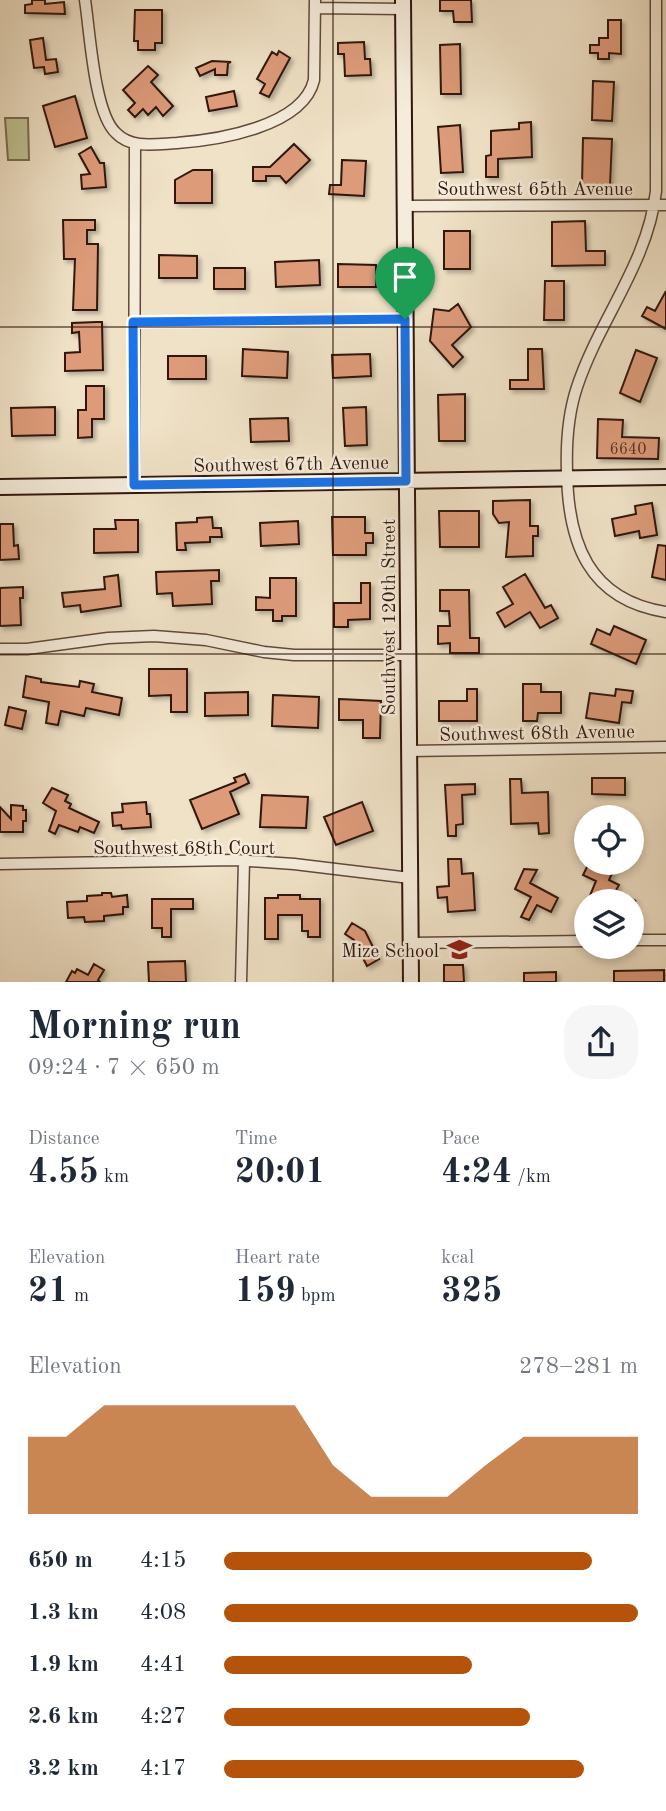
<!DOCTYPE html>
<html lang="en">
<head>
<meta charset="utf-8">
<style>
	:root { --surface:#fff; --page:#f6f6f7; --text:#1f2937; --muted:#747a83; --accent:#b45309 }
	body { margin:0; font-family:"Old Standard TT",serif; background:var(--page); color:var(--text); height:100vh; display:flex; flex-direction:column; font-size:26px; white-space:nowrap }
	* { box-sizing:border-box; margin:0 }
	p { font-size:23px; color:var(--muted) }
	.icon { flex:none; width:38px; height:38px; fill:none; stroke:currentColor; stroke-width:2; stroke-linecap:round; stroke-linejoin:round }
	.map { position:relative; height:982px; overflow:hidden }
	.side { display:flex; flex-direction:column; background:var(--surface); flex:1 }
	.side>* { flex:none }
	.buttons { position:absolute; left:574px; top:805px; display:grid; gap:14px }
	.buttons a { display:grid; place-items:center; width:70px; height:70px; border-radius:50%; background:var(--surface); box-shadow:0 4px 10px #0003; font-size:35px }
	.pin { position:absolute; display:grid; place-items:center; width:60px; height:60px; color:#fff; margin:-72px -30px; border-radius:50% 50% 50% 0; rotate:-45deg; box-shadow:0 0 7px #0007 }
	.pin .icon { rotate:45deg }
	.round { display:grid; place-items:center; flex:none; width:74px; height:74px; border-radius:28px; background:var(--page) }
	.headline { display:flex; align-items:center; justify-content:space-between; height:119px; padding:0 28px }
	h1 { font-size:38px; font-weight:600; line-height:52px }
	.stats { display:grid; grid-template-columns:repeat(3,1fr); gap:10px; height:119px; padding:7px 28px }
	.stats div { display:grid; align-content:center }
	.stats b { font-size:35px; font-weight:600 }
	.stats small { font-size:19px; font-weight:400 }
	.stats p { font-size:19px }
	.chart { height:196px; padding:14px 28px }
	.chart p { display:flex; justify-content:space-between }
	.chart svg { width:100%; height:126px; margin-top:7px; fill:var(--accent); opacity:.7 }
	ul { padding:0 28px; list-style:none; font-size:23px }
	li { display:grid; grid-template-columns:112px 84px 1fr; align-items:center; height:52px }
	li i { height:18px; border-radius:9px; background:var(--accent) }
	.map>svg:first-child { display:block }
</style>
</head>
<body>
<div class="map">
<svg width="666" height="982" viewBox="0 0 666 982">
	<defs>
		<filter id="shadow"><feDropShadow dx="3" dy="3" stdDeviation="2" flood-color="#0004"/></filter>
	</defs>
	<rect width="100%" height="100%" fill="#f0e2c7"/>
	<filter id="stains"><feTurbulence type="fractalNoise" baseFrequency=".00286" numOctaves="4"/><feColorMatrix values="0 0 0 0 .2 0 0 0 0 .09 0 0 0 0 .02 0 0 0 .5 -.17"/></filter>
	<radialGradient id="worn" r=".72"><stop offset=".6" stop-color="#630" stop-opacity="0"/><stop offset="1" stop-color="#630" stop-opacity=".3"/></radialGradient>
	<!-- green -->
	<path fill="#bfc292" stroke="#786c4e" stroke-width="2" d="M5,118H28L29,160H8Z"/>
	<!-- building -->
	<path fill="#dd9b7a" stroke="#30160b" stroke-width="2" filter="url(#shadow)" d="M32,0H45V4L64,2L65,14L25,13V5L32,4Z
		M440,0H471L472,22H454L453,11H440Z
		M135,10H162V43H155V50H138V41H134Z
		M608,20H621V54L609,53V59H598V53H590V45H599V38H608Z
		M43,38L46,60L56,59L58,72L45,74L44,67L34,68L30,40Z
		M364,42L365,59H370L371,75L345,76L344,54H338V43Z
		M460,44L461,94H441L440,45Z
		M279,51L290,58L269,97L260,93L265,84L257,79L272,52L277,55Z
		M212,61L231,62L228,63L227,75H215V69L200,76L196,68Z
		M148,66L158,75L151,82L173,106L163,116L156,107L148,115L143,109L135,117L128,110L135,103L123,90Z
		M593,81L614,82L612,121L592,120Z
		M234,91L237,106L209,111L206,97Z
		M75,96L87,138L55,147L43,106Z
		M531,122L532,157L498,159V177H486V156L491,155V131L519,129V123Z
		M460,125L463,172L441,173L438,127Z
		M583,138L612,139L610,185H582Z
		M294,144L310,160L286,183L280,176H266V181H253V167H270Z
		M91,147L100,163H104L106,187L82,189L81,175L90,174L79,154Z
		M342,160L366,161L364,196L329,194L330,185H341Z
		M193,170H212V203H175V180Z
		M63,220H95V230H87V244H98L97,310H73L75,259H64Z
		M585,221L586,251H605V265L552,266V222Z
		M444,231H470V269H444Z
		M159,255L197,256V278H159Z
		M319,260L320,285L276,287L275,262Z
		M338,264L376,265V287H338Z
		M214,268H245V289H214Z
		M545,281H564V320H544Z
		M666,291V329L642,316L647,307L655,311Z
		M458,304L471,327L452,345L463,357L453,367L430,341L434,309L449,311Z
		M97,322H102L103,370L65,371V353L80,352L79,332L72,333V323Z
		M243,349L288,352L287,378L242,376Z
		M528,349H542L544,389H510V380H528Z
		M636,350L657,358L640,402L620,393Z
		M370,354L371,376L333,378L332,355Z
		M168,356H206V379H168Z
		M86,386H104V419H92V437L78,438V410H86Z
		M465,394V441H439L438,395Z
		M55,407V435L12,436L11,408Z
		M366,407L367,445L345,446L343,408Z
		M288,418L289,441L251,442L250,419Z
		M598,419L623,420L622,437L659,438L658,459L597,458Z
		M530,500V526H538V536H533V556L506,557L509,522L499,523L493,514V501Z
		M652,503L657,535L640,538L639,531L615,536L612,519L636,514L635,506Z
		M439,511H479V547H440Z
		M212,517L213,528H221L222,537H210V542L185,543L186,550H177L176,523L197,522V518Z
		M332,517H365V533H373V543H366V555H333Z
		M115,520H138V552L94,553V529H116Z
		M298,521L299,544L261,546L260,523Z
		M0,524H13L14,546L18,545L19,559L0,560Z
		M658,545L666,546V580L652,577Z
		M219,570V581H211L212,604L173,606L172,593L157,594L156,572Z
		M525,574L545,608L551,605L558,618L540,628L530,612L505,627L497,613L513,604L503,587Z
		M118,575L121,606L81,612L80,605L64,607L62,593L105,589L104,577Z
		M270,578H296V616H282V621H273V610H256V597L270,598Z
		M361,583H370V619L348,620V627H334V603H361Z
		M23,587V598H20L21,625L0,626V588Z
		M440,590H469L470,638H479V653H450V643L438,644V626H450L449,611H440Z
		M614,626L646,640L636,664L591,644L597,629L610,635Z
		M149,669H187V712H171V695L149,696Z
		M26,676L41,679V682L79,687L80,681L94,684L92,692L122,698L119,715L86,708L84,716L61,711L58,725L46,723L49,702L23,697Z
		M523,684H541V692H561V713H538L537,721H523Z
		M467,689H477V721H439V701H467Z
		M616,689L633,691L631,703L622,702L619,723L586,718L590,693L615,696Z
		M248,692V715L205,716V693Z
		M273,695L319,697L318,728L272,726Z
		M339,699L381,701L380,738H363V720H339Z
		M9,707L26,711L22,729L5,725Z
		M245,774L249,783L230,792L239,814L202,829L190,800L236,782L234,778Z
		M592,778H625V795L592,794Z
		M510,779H521L522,793L548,792L549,833L539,834L538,823L511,824Z
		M475,784V794L462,795L463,824L456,825V836H448L445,785Z
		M52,788L68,795L65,801L71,804L69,808L99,822L94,833L80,827L78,832L59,825L55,834L49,831L56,811L43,803Z
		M262,795L308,797L306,828L260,827Z
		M146,802L147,814H150L151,827L122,829L121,825L113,826L112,813L123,812L122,804Z
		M362,802L373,831L336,845L324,817Z
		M11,805L23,806V810H26V821H23V832H0V807L11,819Z
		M448,859H461L462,874L473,873L475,910L448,912L447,897L438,898L437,887L449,886Z
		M589,863L613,871L609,880L619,885L615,892L636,901H597L589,898L596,881L583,875Z
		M524,869L537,870L530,883L558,898L551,912L537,905L529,920L521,917L531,897L515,889Z
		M102,893H111L112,897L127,895L128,907H123V914L104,916V921L85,922L84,917L68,918L67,902L87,901V896L102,895Z
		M278,895H300V899H320V937H308V931H302V915H278V939H265V898H278Z
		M152,899H193V909H171V937H162V928H152Z
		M352,923L365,931L379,959L367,966L354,940L345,934Z
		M185,961L186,982H149L148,962Z
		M94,964L104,970L98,980L100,982H66L72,971L75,973L77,969L88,975Z
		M444,965H463L464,982H444Z
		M664,970V982H614V971Z
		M556,972V982H524V973Z"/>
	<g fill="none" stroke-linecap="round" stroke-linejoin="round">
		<defs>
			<path id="street" d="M85,0C90,32 94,113 116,133C131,149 156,144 177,143C217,140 303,127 314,80L315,0
				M656,0V191C648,263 599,320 577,387C568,414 566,443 567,472C568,542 588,600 666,612
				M315,8L403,9
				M404,206L666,205
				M133,322L405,319
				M134,485L135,144
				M0,649H27L108,638L154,636L206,640L264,652L294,655H408
				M408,751L666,747
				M0,864L235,860L294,864L410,878
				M632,940H666
				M411,943L586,941
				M241,982L244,861"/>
			<path id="secondary" d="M403,0L411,982
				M0,487L666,477"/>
		</defs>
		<!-- street casing -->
		<use href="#street" stroke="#60493a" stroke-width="13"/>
		<!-- secondary casing -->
		<use href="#secondary" stroke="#30160b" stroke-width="18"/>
		<!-- street -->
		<use href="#street" stroke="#f5ecdb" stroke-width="10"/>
		<!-- secondary -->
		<use href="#secondary" stroke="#f5ecdb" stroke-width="14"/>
	</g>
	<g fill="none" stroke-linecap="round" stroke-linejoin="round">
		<defs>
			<path id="route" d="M405,319L406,481L134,485L133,322Z"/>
		</defs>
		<!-- route casing -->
		<use href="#route" stroke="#fff" stroke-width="14"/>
		<!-- route -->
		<use href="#route" stroke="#1a73e8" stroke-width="9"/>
	</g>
	<!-- grid -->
	<path fill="none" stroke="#30160b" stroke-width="2" stroke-opacity="0.55" d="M333,0V982M0,327H666M0,654H666"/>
	<!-- icons -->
	<defs>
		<symbol id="school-bare" viewBox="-9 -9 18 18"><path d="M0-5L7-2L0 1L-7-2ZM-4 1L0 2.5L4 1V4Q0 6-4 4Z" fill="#8f2418" stroke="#f5ecdb" stroke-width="2.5" paint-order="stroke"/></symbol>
	</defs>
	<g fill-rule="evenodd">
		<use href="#school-bare" x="442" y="932" width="35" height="35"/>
	</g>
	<g text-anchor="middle" stroke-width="5" stroke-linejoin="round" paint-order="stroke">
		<!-- number labels -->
		<g font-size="16" fill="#5b3727">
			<text x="628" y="454">6640</text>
		</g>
		<!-- street labels -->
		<g font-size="19" fill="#30160b" stroke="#f5ecdb">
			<text x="535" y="195">Southwest 65th Avenue</text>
			<text transform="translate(291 463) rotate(-1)" y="7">Southwest 67th Avenue</text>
			<text transform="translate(388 617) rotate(-90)" y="7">Southwest 120th Street</text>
			<text transform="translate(537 732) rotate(-1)" y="7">Southwest 68th Avenue</text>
			<text x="184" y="854">Southwest 68th Court</text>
		</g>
		<!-- poi labels -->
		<g font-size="19" fill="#30160b" stroke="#f5ecdb" text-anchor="end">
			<text x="439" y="957">Mize School</text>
		</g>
	</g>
	<rect width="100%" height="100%" filter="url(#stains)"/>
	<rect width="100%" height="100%" fill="url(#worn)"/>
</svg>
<div class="buttons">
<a><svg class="icon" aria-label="locate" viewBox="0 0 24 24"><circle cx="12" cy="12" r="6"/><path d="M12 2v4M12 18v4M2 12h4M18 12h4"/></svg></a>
<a><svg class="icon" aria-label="layers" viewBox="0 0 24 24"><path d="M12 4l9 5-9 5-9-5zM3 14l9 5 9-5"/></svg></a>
</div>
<div class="pin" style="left:405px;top:319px;background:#1e9e55"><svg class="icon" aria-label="arrive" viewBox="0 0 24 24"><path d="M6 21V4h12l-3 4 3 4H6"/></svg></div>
</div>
<section class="side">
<div class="headline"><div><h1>Morning run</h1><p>09:24 · 7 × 650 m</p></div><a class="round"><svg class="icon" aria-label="share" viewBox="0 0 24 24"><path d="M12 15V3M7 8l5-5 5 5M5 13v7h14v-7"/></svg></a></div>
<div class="stats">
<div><p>Distance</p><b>4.55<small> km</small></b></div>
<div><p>Time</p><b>20:01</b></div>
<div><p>Pace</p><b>4:24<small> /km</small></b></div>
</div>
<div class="stats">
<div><p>Elevation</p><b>21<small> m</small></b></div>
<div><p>Heart rate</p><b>159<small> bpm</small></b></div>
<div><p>kcal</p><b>325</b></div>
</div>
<div class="chart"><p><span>Elevation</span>278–281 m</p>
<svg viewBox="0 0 160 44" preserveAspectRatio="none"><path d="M0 44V17L10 17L20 6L30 6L40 6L50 6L60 6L70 6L80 27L90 38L100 38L110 38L120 27L130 17L140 17L150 17L160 17V44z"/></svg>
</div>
<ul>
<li><b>650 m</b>4:15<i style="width:89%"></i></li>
<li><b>1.3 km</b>4:08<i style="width:100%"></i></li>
<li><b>1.9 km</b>4:41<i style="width:60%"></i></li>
<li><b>2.6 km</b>4:27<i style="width:74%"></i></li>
<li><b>3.2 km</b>4:17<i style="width:87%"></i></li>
</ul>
</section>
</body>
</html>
